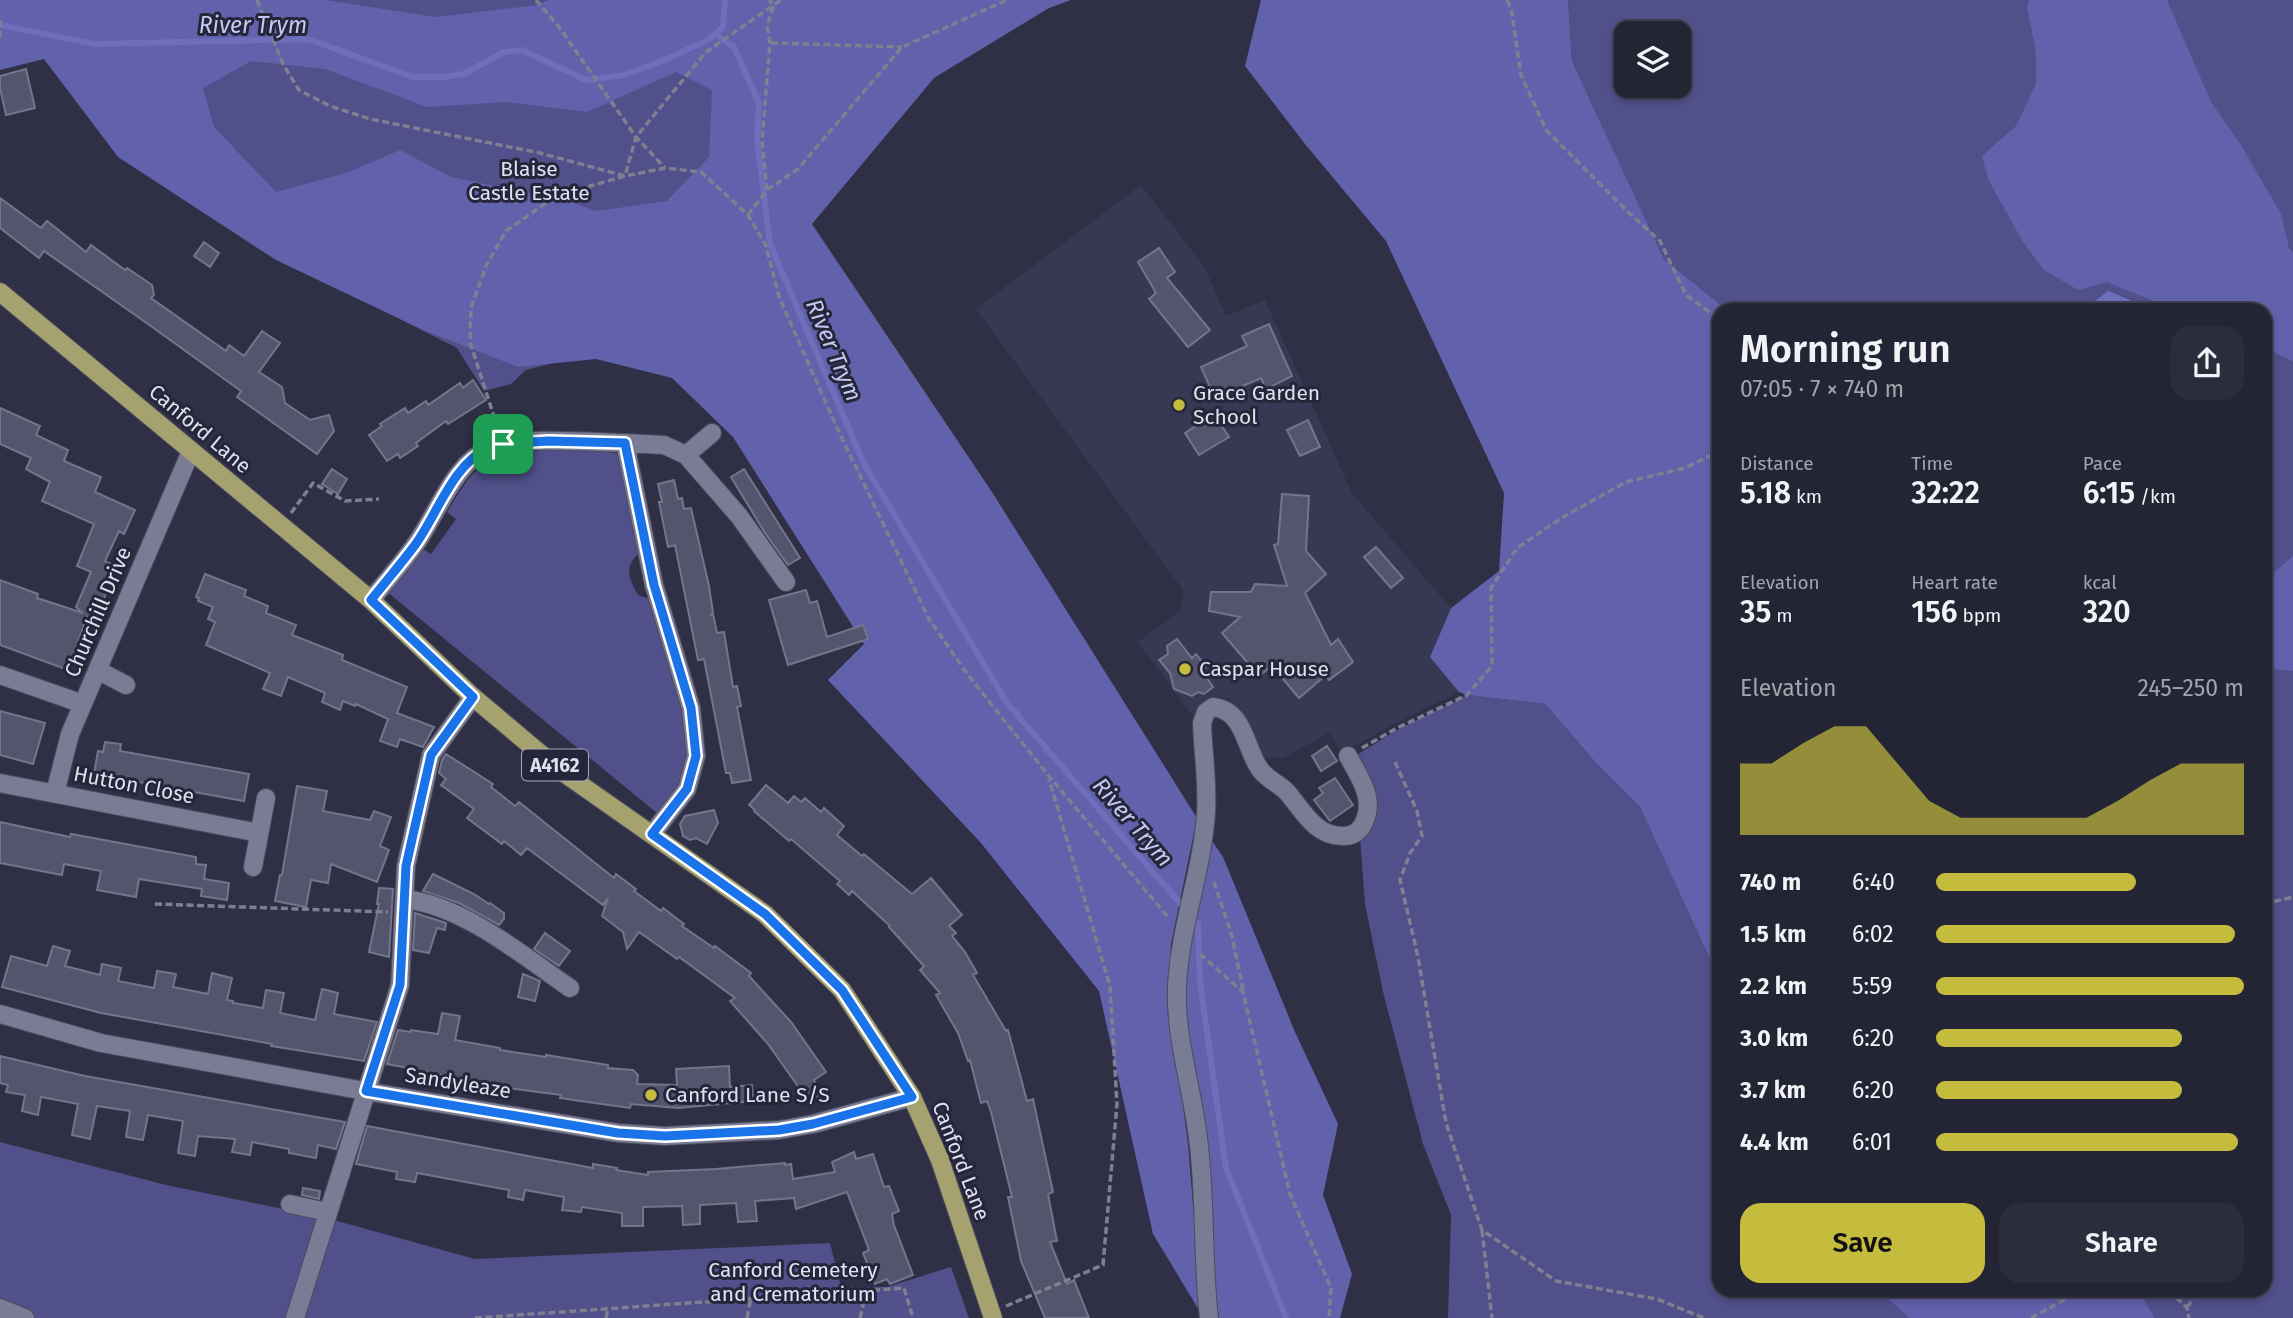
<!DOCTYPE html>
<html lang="en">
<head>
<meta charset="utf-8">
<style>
	:root { --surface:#232434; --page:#2b2c3c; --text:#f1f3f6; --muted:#a3a4ac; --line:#40414f; --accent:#c5bc3d }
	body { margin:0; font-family:"Fira Sans",sans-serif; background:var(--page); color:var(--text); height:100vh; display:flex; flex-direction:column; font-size:26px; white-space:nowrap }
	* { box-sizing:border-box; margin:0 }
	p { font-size:23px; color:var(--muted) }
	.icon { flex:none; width:38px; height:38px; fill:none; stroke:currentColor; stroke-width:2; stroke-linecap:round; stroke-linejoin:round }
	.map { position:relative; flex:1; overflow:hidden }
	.details { position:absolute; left:1712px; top:303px; width:560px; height:994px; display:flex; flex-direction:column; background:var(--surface); border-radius:21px; box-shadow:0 4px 10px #0003,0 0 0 2px var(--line) }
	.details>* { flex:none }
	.buttons { position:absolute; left:1614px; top:21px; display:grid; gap:14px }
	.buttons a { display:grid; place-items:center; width:77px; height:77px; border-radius:14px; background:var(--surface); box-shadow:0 4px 10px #0003,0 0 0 2px var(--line); font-size:35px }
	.pin { position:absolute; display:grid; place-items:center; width:60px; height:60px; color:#fff; margin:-30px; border-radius:14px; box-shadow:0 4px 10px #0006 }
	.round { display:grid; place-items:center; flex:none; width:74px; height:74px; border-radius:21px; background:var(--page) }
	.headline { display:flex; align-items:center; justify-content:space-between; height:119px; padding:0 28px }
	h1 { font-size:38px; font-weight:600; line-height:52px }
	.stats { display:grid; grid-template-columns:repeat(3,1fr); gap:10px; height:119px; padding:7px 28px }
	.stats div { display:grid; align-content:center }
	.stats b { font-size:30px; font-weight:600 }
	.stats small { font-size:19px; font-weight:400 }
	.stats p { font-size:19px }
	.chart { height:196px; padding:14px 28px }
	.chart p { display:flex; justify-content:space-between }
	.chart svg { width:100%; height:126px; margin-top:7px; fill:var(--accent); opacity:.7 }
	.primary-button { display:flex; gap:14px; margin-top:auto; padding:14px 28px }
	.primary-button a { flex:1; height:80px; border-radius:21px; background:var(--accent); color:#111; font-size:28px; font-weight:600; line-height:80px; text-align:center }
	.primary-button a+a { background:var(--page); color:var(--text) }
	ul { padding:0 28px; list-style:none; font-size:23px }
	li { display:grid; grid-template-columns:112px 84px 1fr; align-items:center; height:52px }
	li i { height:18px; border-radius:9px; background:var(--accent) }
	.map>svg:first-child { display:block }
</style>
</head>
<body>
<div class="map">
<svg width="2293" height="1318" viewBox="0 0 2293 1318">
	<rect width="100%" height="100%" fill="#2f3045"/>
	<!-- built -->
	<path fill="#373853" d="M1141,185L1204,266L1226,316L1265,300L1352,493L1451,608L1430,657L1459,692L1392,725L1343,753L1329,733L1283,758H1262L1247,724L1228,698L1218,697L1192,715L1138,642L1181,610L1183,590L976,309Z"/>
	<!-- green -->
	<path fill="#51508a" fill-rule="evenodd" d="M0,0H1046L932,73L600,351L526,370L511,384L484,391L457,348L280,258Z
		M1568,0H2293V1318H2155L2138,1290H2264V310H2154L2109,291L2083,310H1727L1664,259L1572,61ZM1626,33H1678V86H1626Z
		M513,446H573L618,454L631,497L640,552C624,566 628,578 638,595L650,599C664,646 701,738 679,782C674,793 664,803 657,813L386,591L421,548L431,554L456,519L447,512C468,478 476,463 513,446Z
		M1467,695L1545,704L1596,763L1640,807L1718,977V1290H1878L1909,1318H1448L1451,1215L1423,1144L1383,992L1365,904L1360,838L1364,833L1355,756L1399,729Z
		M0,1142L166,1185L322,1217L286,1318H0Z
		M330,1219L475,1259L830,1243L841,1287H887L951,1267L969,1318H298Z"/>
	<!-- forest -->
	<path fill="#6261ac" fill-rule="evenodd" d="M0,0H325L436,17L538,5L549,0H1071L1049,8L934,78L812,224L992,492L1197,818L1171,944L1169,1027L1180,1082L1188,1144L1202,1315L1153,1234L1099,991L981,843L828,680L864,644L733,437L672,378L596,359L518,367L421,329L276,260L118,157L44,59L0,70ZM251,61L325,69L427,107L507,102L587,112L676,72L712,90L709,157L667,201L596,211L556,196L528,193L451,177L400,150L346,173L276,192L214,127L203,88Z
		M1261,0H1568L1572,61L1664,259L1727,310H1718V977L1640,807L1596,763L1545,704L1467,695L1459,692L1430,657L1451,608L1499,571L1504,493L1386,241L1305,144L1245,66Z
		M2030,0H2167L2211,102L2241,145L2281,214L2289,248L2293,252V361L2265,349L2264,310H2175L2107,282L2078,290L2044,270L2023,242L1988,179L1982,156L2016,126L2036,84V53L2027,6Z
		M2293,556V671L2275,669L2265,665L2264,581Z
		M1208,835L1223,857L1295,1032L1338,1124L1323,1195L1352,1274L1340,1318H1215L1183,1028L1184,986Z
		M1878,1290H2138L2155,1318H1909Z"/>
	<!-- water -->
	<path fill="#6f6ebb" d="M2108,291H2109L2154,310H2083Z"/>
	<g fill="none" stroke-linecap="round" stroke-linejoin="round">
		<!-- stream -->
		<path stroke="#6f6ebb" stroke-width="6" d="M0,25L95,44L308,39L413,77H443L464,74L504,52L522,50L586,80L624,75L662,61L704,42L723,28L725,0
			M715,34L734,47L759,103L757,139L770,244L864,464L1007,703L1198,924L1200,982L1226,1168L1286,1318"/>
	</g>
	<!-- building -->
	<path fill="#54556c" stroke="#73758d" stroke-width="2" d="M26,69L35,108L6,115L0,88V76Z
		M0,198L41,228L47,221L86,252L91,245L125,270L127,268L152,285L154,295L151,298L226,351L229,345L244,356L262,331L280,343L259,372L282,387L285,403L310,420L329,415L334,431L317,454L237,397L241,391L148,324L44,251L39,258L0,228Z
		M204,242L219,253L210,267L194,256Z
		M1159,248L1175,272L1167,278L1210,330L1188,347L1149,299L1156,293L1138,262Z
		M1269,324L1292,376L1266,389L1261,378L1215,398L1201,367L1247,346L1242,336Z
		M473,380L486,400L448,424L446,421L416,443L418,446L400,458L398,454L387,461L369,435L382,426L380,424L405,408L408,413L426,401L428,405L460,383L463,388Z
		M0,408L40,426L36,435L68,450L64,461L101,477L95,492L135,510L124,534L119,531L105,561L118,568L93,622L87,617L68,670L0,645V580L38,594L37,598L83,613L76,607L91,572L77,566L94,524L42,501L50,482L26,469L31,458L0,444Z
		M1214,414L1229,437L1199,455L1185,433Z
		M1308,420L1320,447L1300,456L1287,430Z
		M332,469L347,479L338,494L322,484Z
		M744,469L800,558L788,565L765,533L731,477Z
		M674,480L678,499L682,498L684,509L691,508L709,586L713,613L710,615L713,614L717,633L724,632L733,687L737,686L741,706L737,707L751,780L732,783L730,773H726L704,659L698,660L675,545L668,547L659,502H662L658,484Z
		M1282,494L1309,496L1306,551L1326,574L1305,593L1331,645L1338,639L1353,662L1329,680L1326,675L1299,698L1272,666L1259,676L1222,633L1240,617L1209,611L1211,592H1251L1255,584L1287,586L1274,545L1278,544Z
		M1376,547L1403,578L1391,588L1364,557Z
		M205,574L246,590L244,596L268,606L266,613L296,625L292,635L343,655L342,660L407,687L397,713L434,727L423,747L400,739L397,747L380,741L388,719L356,704L355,706L343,701L340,710L322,702L325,693L288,677L281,696L263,689L270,673L206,645L215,622L208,619L213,607L198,601L199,598L196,597Z
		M806,590L810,603L817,601L827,637L863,625L868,639L788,665L769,600Z
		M1177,639L1192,658L1196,654L1206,667L1202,671L1213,687L1204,694L1198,692L1192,696L1174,689L1170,673L1159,660L1168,654L1167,646Z
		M0,711L45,723L33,764L0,755Z
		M105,742L121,744L120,751L249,774L244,801L94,774L98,751L103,752Z
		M1327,746L1337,761L1321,771L1312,756Z
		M446,754L493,784L491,787L515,806L519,802L614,878L616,874L636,889L634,891L661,911L663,908L684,924L682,926L714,948L715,946L751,973L749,976L791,1022L826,1072L814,1080L821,1094L809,1102L768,1044L730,1001L735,998L679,957L677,959L639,932L627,949L623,932L602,916L608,898L603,905L527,848L521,855L504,841L502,844L467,818L474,809L441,785L446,779L439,773L442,760Z
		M1335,778L1353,805L1330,821L1314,800L1323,793L1319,788Z
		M766,785L788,803L794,796L801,802L805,798L821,812L824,808L844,826L837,835L862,856L864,854L912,894L931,878L962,915L949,926L956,933L952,936L965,952L977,973L973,975L1006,1031L1008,1030L1027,1101L1033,1099L1053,1192L1048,1194L1057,1241L1050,1242L1067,1284L1074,1280L1089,1318H1045L1021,1261L1008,1197H1012L991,1112L987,1101L981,1103L970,1060L968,1061L958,1033L936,995L940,993L920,970L924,966L889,927L890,926L852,891L849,895L837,884L840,881L791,839L789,841L754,811L755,810L749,805Z
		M297,786L327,791L323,811L370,820L374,811L391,817L380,846L389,850L377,882L331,864L328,883L311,880L306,907L275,901L280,875H282Z
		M714,810L718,823L707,844L696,838L690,840L683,836L680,824L685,816Z
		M0,822L70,837L71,834L196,857V864L206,865L204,879L229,883L227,900L201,896L202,889L139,879L136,897L97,890L101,871L64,864L62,875L0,863Z
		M433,874L474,894L489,904L490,903L504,913V919L499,925L459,903L423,891Z
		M379,888L393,889L389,957L369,952L379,904H377Z
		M415,913L446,923L445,930L437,928L429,953L413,950Z
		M545,933L570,951L559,966L534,949Z
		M53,946L70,951L65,966L100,975L102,964L121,968L118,981L154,988L157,971L176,974L173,987L208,994L212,973L232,978L227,1000L233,1001V1003L263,1008L266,990L284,993L280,1013L315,1020L322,989L338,993L334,1014L377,1022L364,1061L271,1046L272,1044L101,1013L2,987L11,956L47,966Z
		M523,974L540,981L535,1001L518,997Z
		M442,1013L460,1016L455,1040L500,1048V1050L546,1057V1055L608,1065V1068L633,1070L638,1075L637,1084L677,1085L676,1069L729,1066L730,1087L752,1085L753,1101L678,1108L631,1104L630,1108L573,1100L560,1098L561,1095L508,1088L387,1064L398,1030L410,1032L411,1030L438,1034Z
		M0,1056L85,1076L345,1122L336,1149L318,1145L316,1158L289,1153V1149L252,1142L250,1155L232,1152L235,1139L198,1136L195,1156L178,1153L183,1121L148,1115L143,1140L126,1137L130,1111L97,1106L90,1139L72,1135L78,1104L41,1097L38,1115L22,1111L25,1095L6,1092L8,1085L0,1083Z
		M367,1126L593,1168V1164L617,1168L616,1170L648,1175V1172L716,1169L785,1163V1165L791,1164L793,1179L835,1172L832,1162L854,1152L856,1159L873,1154L884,1187L889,1186L899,1211L892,1214L894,1225L913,1275L890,1284L887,1279L875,1284L863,1253L869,1250L847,1192L796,1209L794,1198L755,1201L757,1221L738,1222L736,1203L700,1205V1224L683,1225L682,1206L643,1207V1226H622V1213L582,1207L581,1212L562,1210L564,1197L525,1190L523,1200L508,1197L509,1190L417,1173L415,1182L396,1179L397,1172L356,1164Z
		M303,1188L320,1191L319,1199L302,1195Z"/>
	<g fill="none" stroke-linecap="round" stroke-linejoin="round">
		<defs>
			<path id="minor" d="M625,443L664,445L686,455L712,433
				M686,455L739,516L786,582
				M371,600C386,581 402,564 415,545C437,515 454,462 490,448C520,436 591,442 625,443L654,585L691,708L696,756L687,789L652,834
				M99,671L126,685
				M0,675L83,704
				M0,783L259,833
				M55,793L70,734L191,451
				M253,867L266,798
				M405,899C464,906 522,955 570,988
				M0,1014L101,1043L365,1091L618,1133L665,1136L779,1130L813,1124L912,1097
				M290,1204L327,1212
				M0,1308L25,1318
				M295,1318L400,985L406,866L431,755L473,697
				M1209,1318C1202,1258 1206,1198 1198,1138C1192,1087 1175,1038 1177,986C1180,927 1202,872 1206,813C1208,784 1203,752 1202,723L1206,712L1213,707C1244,710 1245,747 1259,768C1266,779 1278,783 1287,792C1303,811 1316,837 1344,836C1352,836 1358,832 1362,826C1377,801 1360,778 1348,756"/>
			<path id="major" d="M0,292L371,600L473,697L561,771L765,914L842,990L912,1097L940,1160L993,1318"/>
		</defs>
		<!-- minor casing -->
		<use href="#minor" stroke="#4b4b5d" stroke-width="20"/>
		<!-- major casing -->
		<use href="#major" stroke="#4b4b5d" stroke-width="20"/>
		<!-- path -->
		<path stroke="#7e7f91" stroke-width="3.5" stroke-dasharray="7 3.5" stroke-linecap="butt" d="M257,0L283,64L299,90L330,106L370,119L540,153L625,176L665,168L701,172L748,215L766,246L779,297L837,428L929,619L968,675L1048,775L1168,917
			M536,0L559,27L636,137L665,168
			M1507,0L1511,8L1521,75L1546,130L1628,212L1660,241L1686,295L1718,318
			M0,20V41
			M771,43L902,47
			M767,190L762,140L770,43L767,26L774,5L769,0
			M748,215L767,190L798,169L902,47L1007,0
			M498,429L470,342L471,308L486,266L506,231L556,196L625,176L636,137L706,52L781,0
			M291,513L313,483L345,501L379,499
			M1362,748L1397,728L1467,695L1492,666L1491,588L1517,548L1563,517L1626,482L1685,468L1718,452
			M1395,762L1417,811L1422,836L1410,853L1400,880L1418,957L1446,1123L1482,1230L1556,1281L1657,1299L1704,1318
			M1214,882L1232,936L1243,990
			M155,904L388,912
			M2264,904L2293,897
			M1200,954L1243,992L1290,1194L1331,1288L1329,1318
			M2264,1175V1180
			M1482,1230L1492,1318
			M2169,1290L2187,1308L2189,1318
			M1006,1306L1103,1265L1117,1104L1110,986L1049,779
			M2187,1307L2201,1290
			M475,1318L904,1288L913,1318
			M606,1318L608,1308
			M747,1318L751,1298
			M860,1318L866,1291
			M2031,1318L2082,1290"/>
		<!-- minor -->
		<use href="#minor" stroke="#7a7b94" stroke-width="18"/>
		<!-- major -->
		<use href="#major" stroke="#a6a26f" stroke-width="18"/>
	</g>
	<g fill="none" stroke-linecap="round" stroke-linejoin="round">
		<defs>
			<path id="route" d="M548,441L625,443L654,585L691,708L696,756L687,789L652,834L765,914L842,990L912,1097L813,1124L779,1130L665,1136L618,1133L366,1091L400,985L406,866L431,755L473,697L371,600C386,581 401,564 415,545C437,515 453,463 489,448C507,441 529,443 548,441Z"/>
		</defs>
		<!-- route casing -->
		<use href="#route" stroke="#fff" stroke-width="14"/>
		<!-- route -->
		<use href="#route" stroke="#1a73e8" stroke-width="9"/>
	</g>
	<!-- markers -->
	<g fill="#c5bc3d" stroke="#25263a" stroke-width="2.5">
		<circle cx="1179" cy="405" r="7"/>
		<circle cx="1185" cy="669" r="7"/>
		<circle cx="651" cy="1095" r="7"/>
	</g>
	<g text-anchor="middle" stroke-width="6" stroke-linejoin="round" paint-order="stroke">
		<!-- shield labels -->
		<rect fill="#25263a" stroke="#a7a8b8" stroke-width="2" x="522" y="749.5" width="66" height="31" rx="5"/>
		<g font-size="19" font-weight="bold" fill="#dfe0ee">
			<text x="555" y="772">A4162</text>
		</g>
		<!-- park labels -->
		<g font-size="21" fill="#e0e2f7" stroke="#25263a">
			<text x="529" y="176">Blaise<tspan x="529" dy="24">Castle Estate</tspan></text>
			<text x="793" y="1277">Canford Cemetery<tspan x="793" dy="24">and Crematorium</tspan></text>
		</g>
		<!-- poi labels -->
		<g font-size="21" fill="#dfe0ee" stroke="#25263a" text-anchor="start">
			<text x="1193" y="400">Grace Garden<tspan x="1193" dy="24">School</tspan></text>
			<text x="1199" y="676">Caspar House</text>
			<text x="665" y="1102">Canford Lane S/S</text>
		</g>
		<!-- street labels -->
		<g font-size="21" fill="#dfe0ee" stroke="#25263a">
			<text transform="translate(200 429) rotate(40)" y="7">Canford Lane</text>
			<text transform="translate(98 612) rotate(-67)" y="7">Churchill Drive</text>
			<text transform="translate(134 785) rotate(11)" y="7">Hutton Close</text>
			<text transform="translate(458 1083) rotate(9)" y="7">Sandyleaze</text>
			<text transform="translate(961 1161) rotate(69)" y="7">Canford Lane</text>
		</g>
		<!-- water labels -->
		<g font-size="23" font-style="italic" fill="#c6c8f2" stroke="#25263a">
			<text x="253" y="33">River Trym</text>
			<text transform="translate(834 350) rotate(67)" y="8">River Trym</text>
			<text transform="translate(1133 822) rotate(49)" y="8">River Trym</text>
		</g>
	</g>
</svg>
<div class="buttons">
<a><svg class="icon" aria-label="layers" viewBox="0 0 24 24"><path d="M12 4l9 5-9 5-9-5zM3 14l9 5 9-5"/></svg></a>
</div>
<div class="pin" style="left:503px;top:444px;background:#1e9e55"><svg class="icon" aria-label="arrive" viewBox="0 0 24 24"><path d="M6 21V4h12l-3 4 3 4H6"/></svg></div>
<section class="details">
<div class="headline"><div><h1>Morning run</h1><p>07:05 · 7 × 740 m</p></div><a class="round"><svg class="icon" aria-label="share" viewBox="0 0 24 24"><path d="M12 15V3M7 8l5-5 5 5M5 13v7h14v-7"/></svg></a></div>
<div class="stats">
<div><p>Distance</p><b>5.18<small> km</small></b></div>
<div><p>Time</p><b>32:22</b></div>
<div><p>Pace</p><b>6:15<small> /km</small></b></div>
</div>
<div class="stats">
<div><p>Elevation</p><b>35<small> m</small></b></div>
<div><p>Heart rate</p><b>156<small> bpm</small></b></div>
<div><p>kcal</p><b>320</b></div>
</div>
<div class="chart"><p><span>Elevation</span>245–250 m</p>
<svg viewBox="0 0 160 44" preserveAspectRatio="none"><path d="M0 44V19L10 19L20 12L30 6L40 6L50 19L60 32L70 38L80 38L90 38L100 38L110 38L120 32L130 25L140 19L150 19L160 19V44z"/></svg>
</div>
<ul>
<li><b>740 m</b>6:40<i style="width:65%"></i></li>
<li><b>1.5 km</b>6:02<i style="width:97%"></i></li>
<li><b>2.2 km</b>5:59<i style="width:100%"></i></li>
<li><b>3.0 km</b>6:20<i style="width:80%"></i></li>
<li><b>3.7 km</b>6:20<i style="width:80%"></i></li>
<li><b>4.4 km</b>6:01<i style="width:98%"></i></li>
</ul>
<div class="primary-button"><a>Save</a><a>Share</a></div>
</section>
</div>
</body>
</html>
